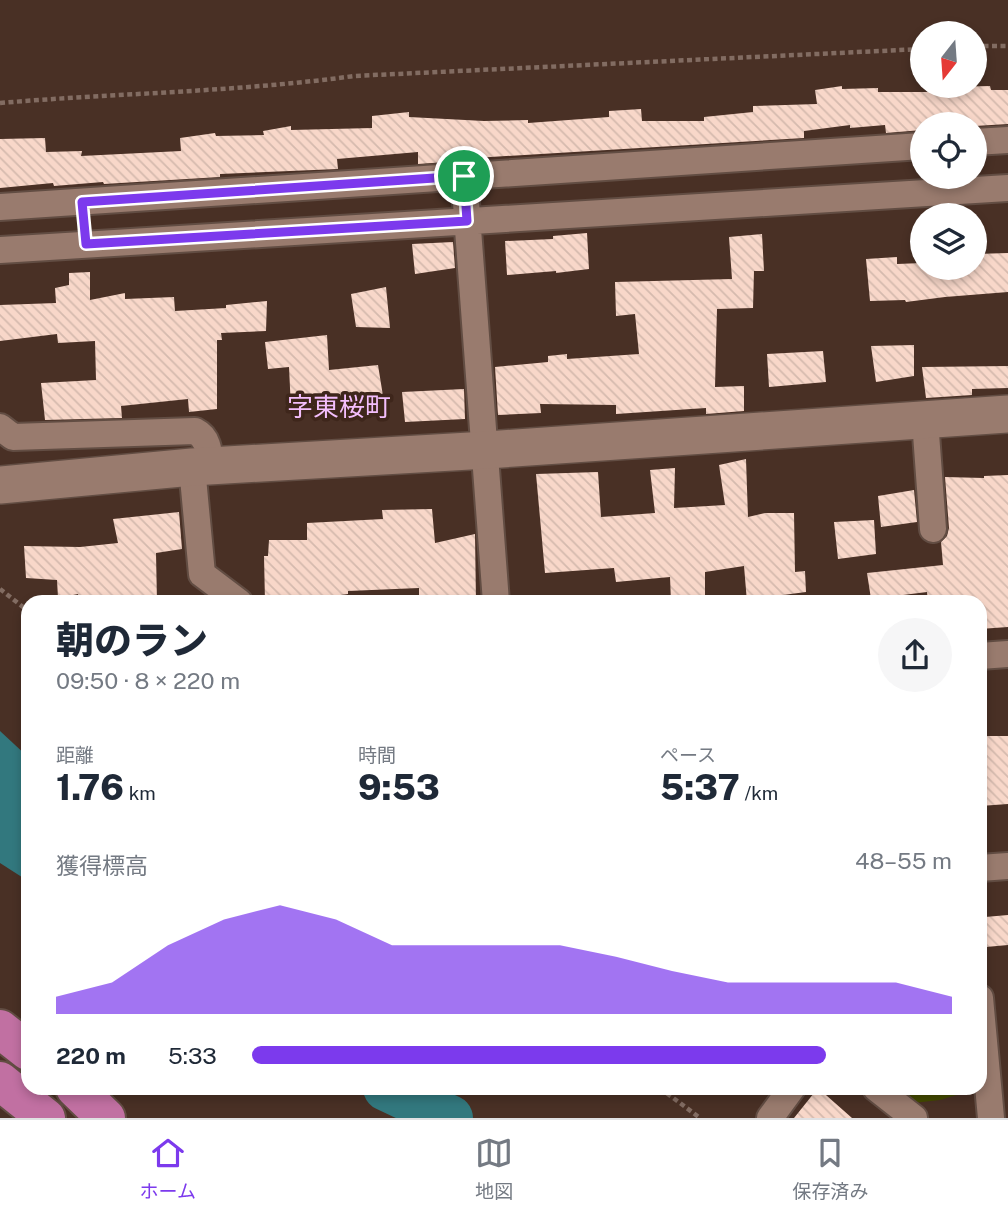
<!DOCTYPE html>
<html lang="ja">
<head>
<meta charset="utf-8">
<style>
	:root { --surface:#fff; --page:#f6f6f7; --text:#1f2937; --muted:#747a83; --line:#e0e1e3; --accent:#7c3aed }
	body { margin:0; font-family:"Public Sans","Noto Sans JP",sans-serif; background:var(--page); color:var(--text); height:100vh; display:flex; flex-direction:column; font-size:26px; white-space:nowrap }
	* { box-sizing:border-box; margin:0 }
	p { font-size:23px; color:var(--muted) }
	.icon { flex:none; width:38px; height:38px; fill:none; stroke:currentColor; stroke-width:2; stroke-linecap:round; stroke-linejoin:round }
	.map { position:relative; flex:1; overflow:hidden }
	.panel { position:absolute; left:21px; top:595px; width:966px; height:500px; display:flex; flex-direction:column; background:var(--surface); border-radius:21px; box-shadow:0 4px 10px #0003 }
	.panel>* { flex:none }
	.needle { width:46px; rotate:197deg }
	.buttons { position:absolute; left:910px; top:21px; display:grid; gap:14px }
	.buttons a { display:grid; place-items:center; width:77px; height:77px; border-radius:50%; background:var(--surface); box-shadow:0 4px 10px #0003; font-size:35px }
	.pin { position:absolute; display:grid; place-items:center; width:60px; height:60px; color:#fff; margin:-30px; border:4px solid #fff; border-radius:50%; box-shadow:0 2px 7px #0007 }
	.round { display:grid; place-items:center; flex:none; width:74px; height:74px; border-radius:37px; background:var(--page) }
	.summary { display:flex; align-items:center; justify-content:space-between; height:119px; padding:0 35px }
	h1 { font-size:38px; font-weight:800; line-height:52px }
	.metrics { display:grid; grid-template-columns:repeat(3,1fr); gap:10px; height:119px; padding:7px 35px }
	.metrics div { display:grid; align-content:center }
	.metrics b { font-size:35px; font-weight:800 }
	.metrics small { font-size:19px; font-weight:400 }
	.metrics p { font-size:19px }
	.chart { height:196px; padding:14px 35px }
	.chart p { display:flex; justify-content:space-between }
	.chart svg { width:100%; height:126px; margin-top:7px; fill:var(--accent); opacity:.7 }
	ul { padding:0 35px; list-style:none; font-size:23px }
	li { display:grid; grid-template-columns:112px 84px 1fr; align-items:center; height:52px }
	li i { height:18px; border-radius:9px; background:var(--accent) }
	.tab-bar { display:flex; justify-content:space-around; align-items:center; height:98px; border-top:2px solid var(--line); background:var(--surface); font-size:19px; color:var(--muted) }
	.tab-bar a { display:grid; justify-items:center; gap:4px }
	.tab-bar .current { color:var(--accent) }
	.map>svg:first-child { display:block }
</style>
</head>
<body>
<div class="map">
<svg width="1008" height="1118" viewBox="0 0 1008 1118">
	<defs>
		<pattern id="building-back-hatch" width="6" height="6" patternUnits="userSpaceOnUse" patternTransform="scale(1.75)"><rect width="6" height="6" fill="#f8d7c9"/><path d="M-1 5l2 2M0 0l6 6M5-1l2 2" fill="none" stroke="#d5baae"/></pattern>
	</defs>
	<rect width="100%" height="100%" fill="#493025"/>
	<!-- green -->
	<path fill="#444a01" d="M884,1089H960V1094L940,1100L904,1104Z"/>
	<!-- water -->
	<path fill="#32787e" d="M0,731L28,757V881L0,863Z"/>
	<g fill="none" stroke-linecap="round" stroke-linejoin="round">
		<!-- river -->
		<path stroke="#32787e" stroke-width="46" d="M386,1088L450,1118"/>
	</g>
	<!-- building -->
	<path fill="url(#building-back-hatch)" d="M842,86V89L878,88V92H949L948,87L990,86L991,90H1008V124L975,126V124H922V130L886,133L885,125L850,128V125L804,131V138L475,158V160L418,164V152L337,159L338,169L220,174V177L104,184L103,182L54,186L53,183L0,188V139L45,138L46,152L82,151L81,156L181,151L180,138L215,133L216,136L264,135L263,131L291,126V130L372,128V116L409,112V117L484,121L528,120V123L609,117V111L641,109L642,121H704V117L753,112V106L817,104L815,90Z
		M587,233L589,269L556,273V271L507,275L505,241L553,239V236Z
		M762,234L764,271H754L753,308L717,309L715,387L744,386V411L706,414V408L616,414V405L540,404L541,413L498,415L495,367L548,362V356L567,354V359L639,354L635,314L616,316L615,282L732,279L729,237Z
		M453,242L455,268L415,274L412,244Z
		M1008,253V292L945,297L906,302L905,300L870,301L866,259L897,257V264L922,263V268H975V254Z
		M90,272V300L125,293V299L174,297L175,311L226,308V305L267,301L266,331L221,333L222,340H217V409L189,412L188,399L121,406L122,418L45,420L41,383L96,380L95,341L58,343L57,334L0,341V305L56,303L55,288L69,285V273Z
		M386,287L390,328L356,327L351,294Z
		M327,335L329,370L378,365L383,396L331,403L332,406L291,409L289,367L268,369L265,342Z
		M914,345V376L876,382L871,346Z
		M823,351L826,382L769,387L767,354Z
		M1008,366V388L972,389V395L926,398L922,367Z
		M464,389L465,419L405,422L402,392Z
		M746,459L748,517L765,513H794L795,572L805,571L806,592L783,595V602H747L744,566L705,572V600L686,602H671L670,577L616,582L614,568L545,573L536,474L598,472L601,517L655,513L650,470L675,468L674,508L725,505L719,465Z
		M1008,475V627L980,629V602H928L927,592L871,599L867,573L943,565L941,542L947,536L949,528L945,477L984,478V476Z
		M914,490L917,522L881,527L878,496Z
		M432,509L435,543L475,534L476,602H419V588L348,591V594L305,600V602H265L264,556H268L269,540H307V523L383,519L382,510Z
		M179,512L182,549L156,553L157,602H80L78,594L58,598L57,580L26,578L24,546L80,547L118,543L113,519Z
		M874,520L876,554L838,559L834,522Z
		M980,736H1008V804L980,806Z
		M1008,915V945L986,947L985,917Z
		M818,1088L852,1118H794Z"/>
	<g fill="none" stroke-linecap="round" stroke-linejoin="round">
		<defs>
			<path id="street" d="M975,142L1008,140
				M464,176L496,602
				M0,207L922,146
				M0,250L1008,188
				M925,420L933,529
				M0,427L13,437L195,431C209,438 209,452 210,466
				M192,467L202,574L239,602
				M980,656L1008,654
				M980,868L1008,866
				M980,998L991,1118
				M876,1088L914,1118
				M770,1118L792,1088"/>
			<path id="secondary" d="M0,485L192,467L487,450L1008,414"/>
			<path id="highway" d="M0,1029L28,1051
				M0,1081L46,1118
				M75,1088L106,1118"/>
		</defs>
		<!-- street casing -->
		<use href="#street" stroke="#624d43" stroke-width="30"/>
		<!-- secondary casing -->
		<use href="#secondary" stroke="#624d43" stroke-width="40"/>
		<!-- highway casing -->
		<use href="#highway" stroke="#624d43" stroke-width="42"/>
		<!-- path -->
		<path stroke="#826c62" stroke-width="4.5" stroke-dasharray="5 3.5" stroke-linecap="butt" d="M975,46H1008
			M0,103C118,93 237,92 354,76L922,49
			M0,589L28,611
			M660,1088L700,1118"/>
		<!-- street -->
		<use href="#street" stroke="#997b6e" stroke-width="26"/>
		<!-- secondary -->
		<use href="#secondary" stroke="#997b6e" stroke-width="37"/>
		<!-- highway -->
		<use href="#highway" stroke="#c170a2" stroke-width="38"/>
	</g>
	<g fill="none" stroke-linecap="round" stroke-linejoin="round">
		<defs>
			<path id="route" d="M464,176L467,221L86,244L82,202Z"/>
		</defs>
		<!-- route casing -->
		<use href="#route" stroke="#fff" stroke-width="14"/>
		<!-- route -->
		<use href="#route" stroke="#7c3aed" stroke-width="9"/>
	</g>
	<g text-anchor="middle" stroke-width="7" stroke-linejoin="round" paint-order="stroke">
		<!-- quarter labels -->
		<g font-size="26" fill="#f3befc" stroke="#3e261b">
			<text x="339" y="416">字東桜町</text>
		</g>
	</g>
</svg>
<div class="buttons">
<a><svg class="needle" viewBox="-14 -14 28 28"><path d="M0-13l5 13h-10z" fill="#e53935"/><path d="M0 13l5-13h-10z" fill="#747a83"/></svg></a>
<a><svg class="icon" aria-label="locate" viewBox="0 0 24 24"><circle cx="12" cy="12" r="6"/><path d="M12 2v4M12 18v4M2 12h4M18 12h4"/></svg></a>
<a><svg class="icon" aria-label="layers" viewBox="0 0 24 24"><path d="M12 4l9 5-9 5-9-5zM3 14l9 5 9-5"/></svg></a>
</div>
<div class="pin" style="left:464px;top:176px;background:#1e9e55"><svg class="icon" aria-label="arrive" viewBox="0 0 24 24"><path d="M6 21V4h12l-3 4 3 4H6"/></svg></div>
<section class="panel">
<div class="summary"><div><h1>朝のラン</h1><p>09:50 · 8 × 220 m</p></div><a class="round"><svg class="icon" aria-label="share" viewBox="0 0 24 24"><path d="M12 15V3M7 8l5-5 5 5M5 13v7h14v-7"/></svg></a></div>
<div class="metrics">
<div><p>距離</p><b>1.76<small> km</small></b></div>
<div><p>時間</p><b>9:53</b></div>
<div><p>ペース</p><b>5:37<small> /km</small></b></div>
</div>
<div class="chart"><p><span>獲得標高</span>48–55 m</p>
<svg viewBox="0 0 160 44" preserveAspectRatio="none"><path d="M0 44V38L10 33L20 20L30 11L40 6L50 11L60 20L70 20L80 20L90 20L100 24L110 29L120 33L130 33L140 33L150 33L160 38V44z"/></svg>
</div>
<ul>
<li><b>220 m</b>5:33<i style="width:82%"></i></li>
</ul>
</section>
</div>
<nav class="tab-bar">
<a class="current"><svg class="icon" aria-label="home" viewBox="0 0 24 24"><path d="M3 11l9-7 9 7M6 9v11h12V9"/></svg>ホーム</a>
<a><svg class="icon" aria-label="map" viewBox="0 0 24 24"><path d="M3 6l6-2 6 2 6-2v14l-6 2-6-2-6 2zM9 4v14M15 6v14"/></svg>地図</a>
<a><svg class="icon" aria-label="saved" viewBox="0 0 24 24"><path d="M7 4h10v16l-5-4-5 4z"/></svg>保存済み</a>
</nav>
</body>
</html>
